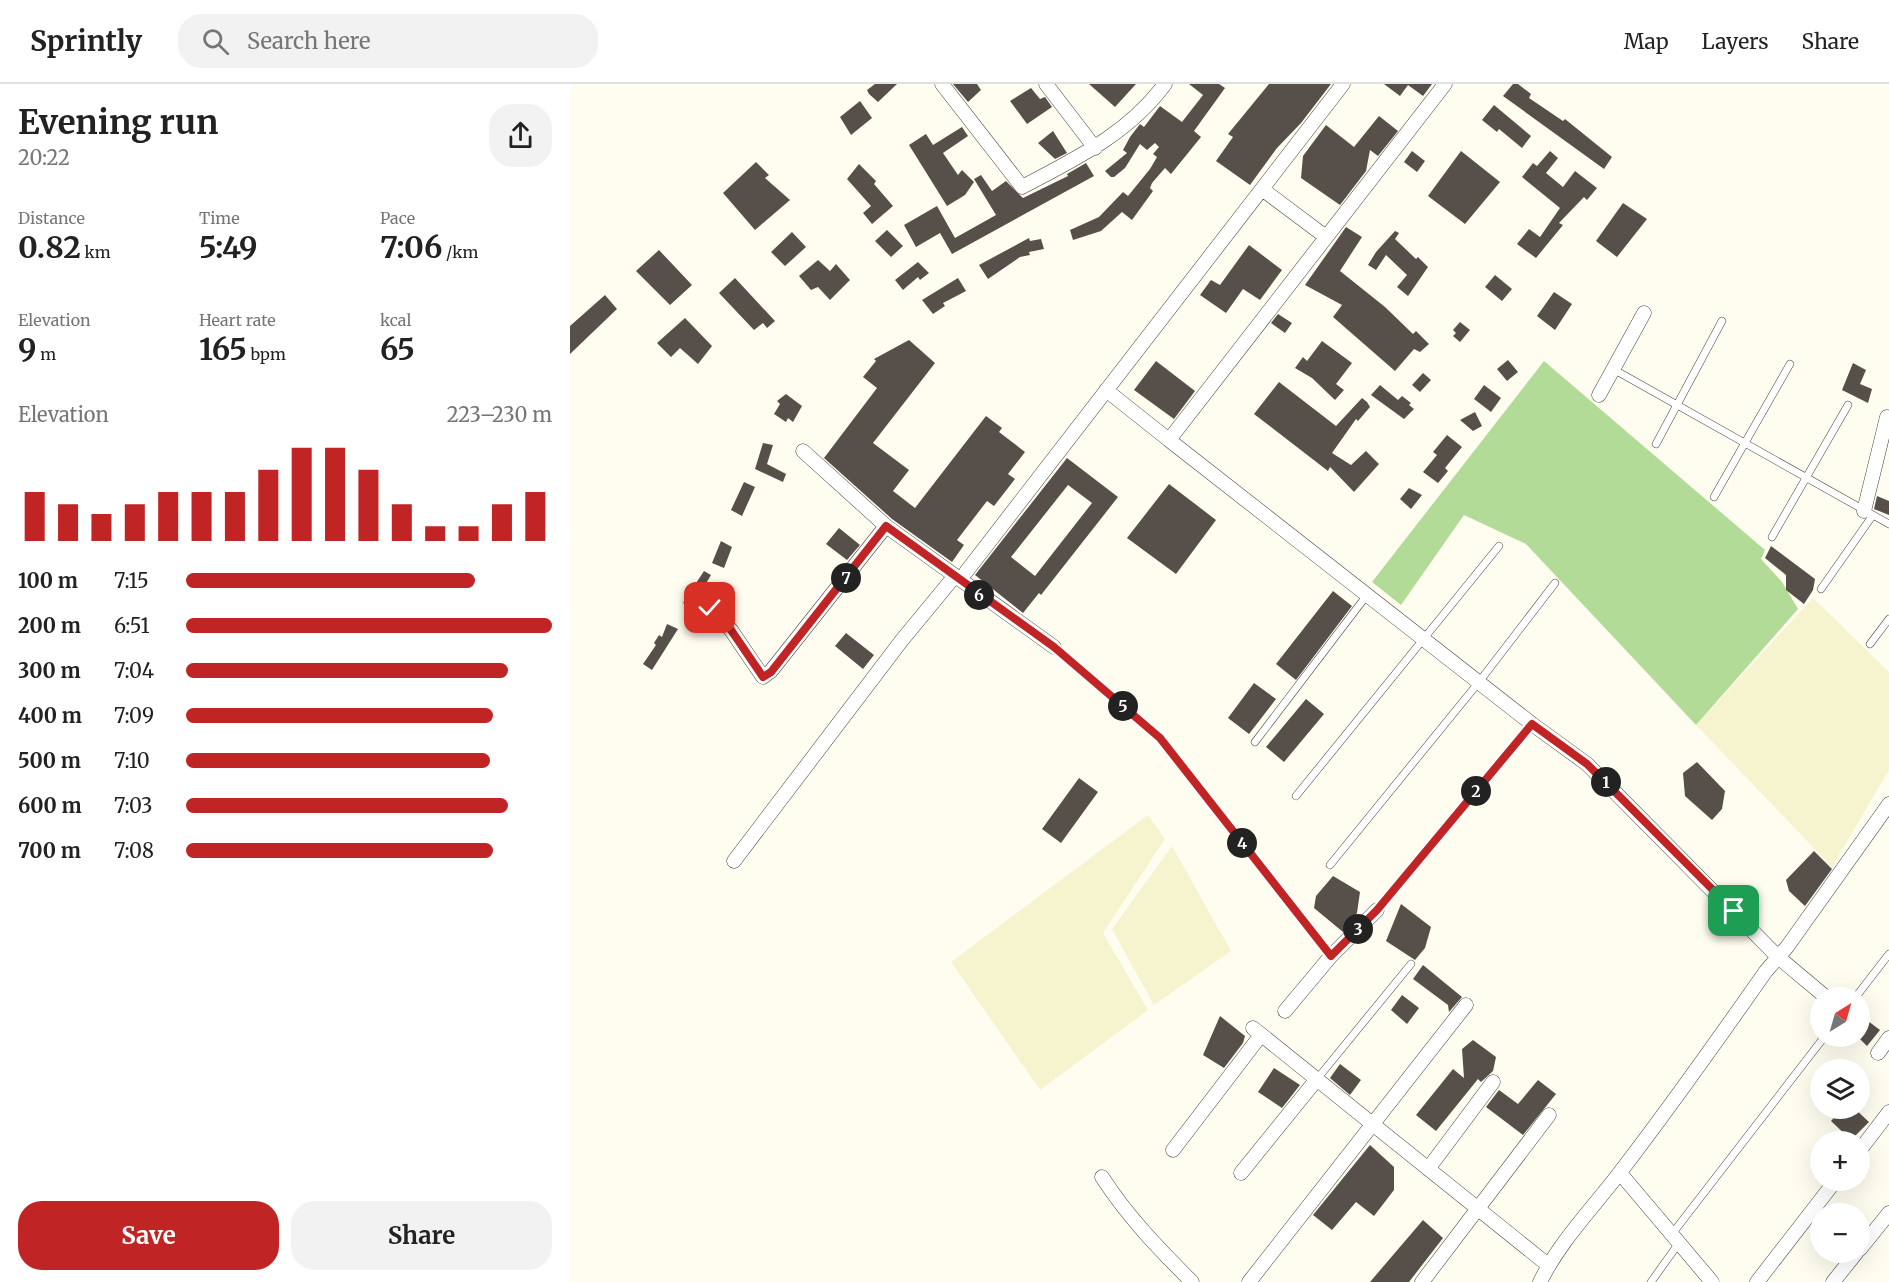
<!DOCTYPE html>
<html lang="en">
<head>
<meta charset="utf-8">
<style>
	:root { --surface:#fff; --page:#f2f2f2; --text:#222; --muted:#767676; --line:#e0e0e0; --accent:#c02425 }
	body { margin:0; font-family:Merriweather,serif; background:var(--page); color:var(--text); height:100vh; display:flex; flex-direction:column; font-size:22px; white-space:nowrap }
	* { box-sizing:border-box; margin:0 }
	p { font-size:20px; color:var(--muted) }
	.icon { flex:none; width:33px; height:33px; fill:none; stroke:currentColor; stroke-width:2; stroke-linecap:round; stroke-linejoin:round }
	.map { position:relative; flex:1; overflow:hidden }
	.drawer { display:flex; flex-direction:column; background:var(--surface); width:570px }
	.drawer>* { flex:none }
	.needle { width:39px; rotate:37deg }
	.fabs { position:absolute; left:1240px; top:903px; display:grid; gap:12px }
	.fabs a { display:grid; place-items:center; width:60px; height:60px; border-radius:50%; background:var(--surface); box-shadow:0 6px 24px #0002; font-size:30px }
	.pin { position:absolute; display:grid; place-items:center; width:51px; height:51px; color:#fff; margin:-26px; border-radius:12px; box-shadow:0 3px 9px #0006 }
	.km { position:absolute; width:30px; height:30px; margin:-15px; border-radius:50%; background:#222; color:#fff; font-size:16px; line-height:30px; text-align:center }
	.round { display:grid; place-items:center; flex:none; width:63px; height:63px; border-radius:24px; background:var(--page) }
	.headline { display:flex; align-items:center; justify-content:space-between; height:102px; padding:0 18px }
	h1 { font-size:33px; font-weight:700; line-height:45px }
	.figures { display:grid; grid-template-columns:repeat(3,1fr); gap:9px; height:102px; padding:6px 18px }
	.figures div { display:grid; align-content:center }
	.figures b { font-size:30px; font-weight:700 }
	.figures small { font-size:16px; font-weight:400 }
	.figures p { font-size:16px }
	.chart { height:168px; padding:12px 18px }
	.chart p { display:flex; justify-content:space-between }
	.chart svg { width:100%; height:108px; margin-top:6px; stroke:var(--accent); stroke-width:6 }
	.action { display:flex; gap:12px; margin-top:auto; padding:12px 18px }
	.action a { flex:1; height:69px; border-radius:24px; background:var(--accent); color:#fff; font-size:24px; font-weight:700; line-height:69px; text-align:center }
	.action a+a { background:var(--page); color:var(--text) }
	ul { padding:0 18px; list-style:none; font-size:20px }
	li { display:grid; grid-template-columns:96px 72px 1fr; align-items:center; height:45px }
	li i { height:15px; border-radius:8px; background:var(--accent) }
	header { display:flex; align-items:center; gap:36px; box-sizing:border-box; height:84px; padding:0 30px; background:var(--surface); border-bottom:2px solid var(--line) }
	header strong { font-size:28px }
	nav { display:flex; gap:33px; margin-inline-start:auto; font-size:21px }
	.search { width:420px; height:54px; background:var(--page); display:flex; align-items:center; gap:15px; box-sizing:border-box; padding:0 21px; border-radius:24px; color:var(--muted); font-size:22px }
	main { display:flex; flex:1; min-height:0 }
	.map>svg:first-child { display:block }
</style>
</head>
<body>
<header>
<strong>Sprintly</strong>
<div class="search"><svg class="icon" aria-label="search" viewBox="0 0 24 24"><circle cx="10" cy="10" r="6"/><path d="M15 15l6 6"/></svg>Search here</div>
<nav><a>Map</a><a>Layers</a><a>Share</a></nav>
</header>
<main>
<section class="drawer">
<div class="headline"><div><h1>Evening run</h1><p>20:22</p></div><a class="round"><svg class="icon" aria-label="share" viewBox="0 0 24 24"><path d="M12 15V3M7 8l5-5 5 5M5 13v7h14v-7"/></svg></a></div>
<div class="figures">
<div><p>Distance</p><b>0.82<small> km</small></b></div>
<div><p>Time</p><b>5:49</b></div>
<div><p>Pace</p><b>7:06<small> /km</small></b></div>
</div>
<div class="figures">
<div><p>Elevation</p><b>9<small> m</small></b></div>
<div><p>Heart rate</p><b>165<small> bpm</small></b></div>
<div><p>kcal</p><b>65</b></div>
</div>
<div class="chart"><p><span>Elevation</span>223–230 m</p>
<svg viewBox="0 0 160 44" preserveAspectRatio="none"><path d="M5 44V24M15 44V29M25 44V33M35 44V29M45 44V24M55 44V24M65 44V24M75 44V15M85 44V6M95 44V6M105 44V15M115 44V29M125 44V38M135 44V38M145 44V29M155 44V24"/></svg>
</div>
<ul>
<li><b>100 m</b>7:15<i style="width:79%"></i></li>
<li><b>200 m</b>6:51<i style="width:100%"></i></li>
<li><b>300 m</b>7:04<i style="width:88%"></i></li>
<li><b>400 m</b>7:09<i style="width:84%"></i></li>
<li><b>500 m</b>7:10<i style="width:83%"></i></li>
<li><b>600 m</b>7:03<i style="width:88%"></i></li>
<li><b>700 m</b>7:08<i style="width:84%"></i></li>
</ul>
<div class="action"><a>Save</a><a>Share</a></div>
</section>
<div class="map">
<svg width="1319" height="1198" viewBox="0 0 1319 1198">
	<rect width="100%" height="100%" fill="#fffdef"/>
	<!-- farmland -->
	<path fill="#f5f4cf" d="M1243,514L1319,588V686L1262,783L1126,641Z
		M578,731L595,755L533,849L578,926L470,1006L381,878Z
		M602,762L661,867L584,921L542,845Z"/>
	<!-- forest -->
	<path fill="#b2db97" d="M974,277L1195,466L1191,475L1212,498L1228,525L1126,641L956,460L894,431L831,521L802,498Z"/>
	<!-- building -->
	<path fill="#57504a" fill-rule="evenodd" d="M305,0H327L308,18L299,10L297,6Z
		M383,0H407L411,6L398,18Z
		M519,0H566L545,23Z
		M619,0H649L655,4L624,47L631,53L601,90L595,84L582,99L580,104L583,107L562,136L552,128L531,147L503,156L500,146L529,133L553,108L558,112L580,85L587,73L583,70L589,63L585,59L577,66L570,60L555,84L544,93H541L535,87L557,69L553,66L560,53L570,40L574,43L590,22L612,38L633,11Z
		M699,0H761L731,39L707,64L680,101L646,77L663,53L658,50Z
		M814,0H862L853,12L838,1L830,12Z
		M943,0H948L961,10L959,14L993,37L995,35L1042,73L1034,85L933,12Z
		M461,4L470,15L475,13L482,23L457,40L440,17Z
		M290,17L302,34L281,51L270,33Z
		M924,21L961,52L952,64L929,45L927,48L912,36Z
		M809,32L828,47L808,72L800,66L796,87L770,121L731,94L733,72L756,41L784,63Z
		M392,43L398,52L373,69L388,91L392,86L404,98L395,111L377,122L339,61L356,50L363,61Z
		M483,47L497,69L485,75L468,59Z
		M842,67L855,77L847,88L834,78Z
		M891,67L930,98L895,140L858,112Z
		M980,67L988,74L976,89L993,103L1005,87L1027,104L1017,116L1014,113L989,139L993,141L966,174L947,160L959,145L970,153L990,124L952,93L963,79L967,82Z
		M186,78L199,91L195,94L220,116L185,146L153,109Z
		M516,79L524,92L382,170L370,149L346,163L334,141L367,122L385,154L426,131L404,95L411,91L422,107L436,97L453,114L498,92L497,90Z
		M289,80L306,97L304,100L323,122L302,140L293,129L301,122L277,95Z
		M1053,119L1077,135L1047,173L1026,157Z
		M776,143L792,153L770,187L815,223L843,250L846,247L859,260L850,268L844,265L825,287L763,233L772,221L735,201Z
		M317,146L333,162L321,173L305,157Z
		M825,147L829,149L825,155L846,175L848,173L858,183L838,212L827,203L837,191L816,171L806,186L798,181L806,168Z
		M222,148L236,163L215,182L201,168Z
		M459,154L460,157L471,155L474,165L459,168L460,171L450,173L418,195L409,181Z
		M679,161L712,186L690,216L673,205L656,229L630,211L641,196L650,201Z
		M89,166L122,201L100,221L66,187Z
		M248,176L260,187L266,180L280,196L260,216L248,203L241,206L229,192Z
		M348,178L359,189L350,196L348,193L333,206L325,196Z
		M925,191L942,205L932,217L915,203Z
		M165,194L205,237L197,244L193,239L184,246L149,209Z
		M388,194L396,207L373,219L375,222L363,230L352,216Z
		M984,208L1002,220L985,246L967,232Z
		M35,211L47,225L0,270V242Z
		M708,230L722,239L715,249L701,239Z
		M115,234L142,262L128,280L110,264L101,273L87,259Z
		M890,238L900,246L890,258L883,252L886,249L883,246Z
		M339,256L365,279L303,359L339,386L323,407L345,424L416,332L432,344L429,348L455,368L438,390L445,395L424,422L417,417L387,456L394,461L382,478L322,435L254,374L307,304L293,293L306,277L304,275Z
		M752,257L782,279L766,300L774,306L765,316L742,294L725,284L733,273L737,277Z
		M938,276L948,288L937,297L927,285Z
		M586,277L625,307L604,335L564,306Z
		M1283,279L1296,286L1290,300L1302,305L1298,319L1272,306Z
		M853,289L861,296L850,308L842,301Z
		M709,298L766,342L792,314L797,318L800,323L788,337L786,335L762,369L781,381L796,367L809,380L784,408L760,383L758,387L684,330Z
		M810,301L828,316L832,312L841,319L839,321L844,325L834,335L801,311Z
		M914,301L931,314L921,328L904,315Z
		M216,310L232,322L223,338L218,334L216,338L204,330L210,320L207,317Z
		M905,328L912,342L903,347L890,336Z
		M877,351L892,363L875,384L878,387L868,399L853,388L867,371L863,368Z
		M193,359L203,361L197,380L216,390L213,398L185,385Z
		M497,374L548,413L471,511L469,509L453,529L405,491ZM498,401L522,419L465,492L441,473Z
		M174,398L185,403L172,432L161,426Z
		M599,400L646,436L606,490L557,454Z
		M839,404L852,411L841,425L830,415Z
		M1307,412L1319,417V431L1304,425Z
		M269,444L290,461L277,476L256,460Z
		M151,457L162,463L154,484L142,479Z
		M1201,462L1245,495L1243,506L1234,520L1216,506V491L1195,474Z
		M134,487L141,491L128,513L133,518L130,528L113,519Z
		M763,507L782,522L726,596L706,580Z
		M97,540L108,545L82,586L73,580L86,561L84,559L89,551L92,553Z
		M276,549L304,571L293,585L265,562Z
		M684,599L706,615L679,650L658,634Z
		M736,615L754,630L714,678L696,663Z
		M1127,678L1155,707L1152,725L1142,736L1115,712L1113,689Z
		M509,694L528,708L491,759L472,745Z
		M1244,767L1262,785L1235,822L1219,807L1216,796Z
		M763,792L790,808L787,829L773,848L744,824L746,812Z
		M831,820L861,843L855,864L845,876L816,857Z
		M853,881L892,913L879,928L878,921L843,895Z
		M832,911L849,924L837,940L821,926Z
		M1290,931L1310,946L1297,962L1290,955Z
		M650,932L675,952L673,959L654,984L633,971Z
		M903,956L926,973L923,987L911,998L908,995L866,1047L846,1031L883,985L894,994L892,965Z
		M770,980L791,996L780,1011L760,994Z
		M704,984L730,1001L712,1024L688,1008Z
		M968,996L986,1010L953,1051L916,1023L929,1006L948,1020Z
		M1273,1024H1284L1299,1038L1281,1056L1261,1037Z
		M800,1061L824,1083V1106L804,1132L786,1118L762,1146L743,1131Z
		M853,1136L873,1154L839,1198H800Z"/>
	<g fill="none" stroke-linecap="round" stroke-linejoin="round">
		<defs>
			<path id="lane" d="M1043,285L1319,440
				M1086,360L1152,237
				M1144,413L1220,280
				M1202,453L1278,321
				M1251,505L1303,431
				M1300,560L1319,535
				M484,563L590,654L761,872
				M685,658L797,511
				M726,712L929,462
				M760,781L909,598L985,499
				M807,826L962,640
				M1285,914L1319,870
				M747,995L841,880
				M1102,1150L1255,952
				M1081,1198L1109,1159"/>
			<path id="street" d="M372,0L452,103C505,75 558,50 595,0
				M476,0L525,64
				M692,105L756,153
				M536,306L599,356L875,0
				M1029,311L1074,229
				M599,356L962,640L1017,680L1208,873L1257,914
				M233,367L316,442L484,563
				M1294,427L1317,333
				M396,488L773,0
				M140,524L161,546L193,593L201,587L316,442
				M164,777L332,556L384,493
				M715,927L761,872L807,826
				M683,944L978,1181
				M1308,969L1319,954
				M603,1066L691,951
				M1290,1066L1319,1028
				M858,1085L923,998
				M671,1089L747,995
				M1050,1089L1142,1198
				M532,1093C558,1133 588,1164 622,1198
				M1290,1165L1319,1129
				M679,1198L896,921
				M852,1198L979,1031
				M970,1198C990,1157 1023,1124 1051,1087C1101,1022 1149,954 1196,887L1217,863L1319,720
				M1187,1198L1266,1096
				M1263,1198L1287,1168"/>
		</defs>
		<!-- lane casing -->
		<use href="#lane" stroke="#414141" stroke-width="8"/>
		<!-- street casing -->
		<use href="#street" stroke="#414141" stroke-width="15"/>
		<!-- lane -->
		<use href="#lane" stroke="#fff" stroke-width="7"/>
		<!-- street -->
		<use href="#street" stroke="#fff" stroke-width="14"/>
	</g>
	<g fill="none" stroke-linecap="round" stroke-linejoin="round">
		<defs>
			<path id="route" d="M140,524L161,546L193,593L201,588L316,442L484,563L590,654L761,872L807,826L962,640L1017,680L1164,827"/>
		</defs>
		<!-- route casing -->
		<use href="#route" stroke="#fff" stroke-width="12"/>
		<!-- route -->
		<use href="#route" stroke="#c02425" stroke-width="8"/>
	</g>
</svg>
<div class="fabs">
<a><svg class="needle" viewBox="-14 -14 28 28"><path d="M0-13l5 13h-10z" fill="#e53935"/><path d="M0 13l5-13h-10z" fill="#767676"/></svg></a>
<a><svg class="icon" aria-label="layers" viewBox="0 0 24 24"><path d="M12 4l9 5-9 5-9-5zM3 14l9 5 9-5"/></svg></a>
<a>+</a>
<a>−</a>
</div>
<div class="pin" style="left:1164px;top:827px;background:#1e9e55"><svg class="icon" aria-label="arrive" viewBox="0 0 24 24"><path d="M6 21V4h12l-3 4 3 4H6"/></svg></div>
<div class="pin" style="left:140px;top:524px;background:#d93025"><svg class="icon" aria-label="check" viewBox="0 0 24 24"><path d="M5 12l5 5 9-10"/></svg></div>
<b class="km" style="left:1036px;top:698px">1</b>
<b class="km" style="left:906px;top:707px">2</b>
<b class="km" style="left:788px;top:845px">3</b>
<b class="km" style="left:672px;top:759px">4</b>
<b class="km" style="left:553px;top:622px">5</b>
<b class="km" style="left:409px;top:511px">6</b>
<b class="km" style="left:276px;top:494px">7</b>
</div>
</main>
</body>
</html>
